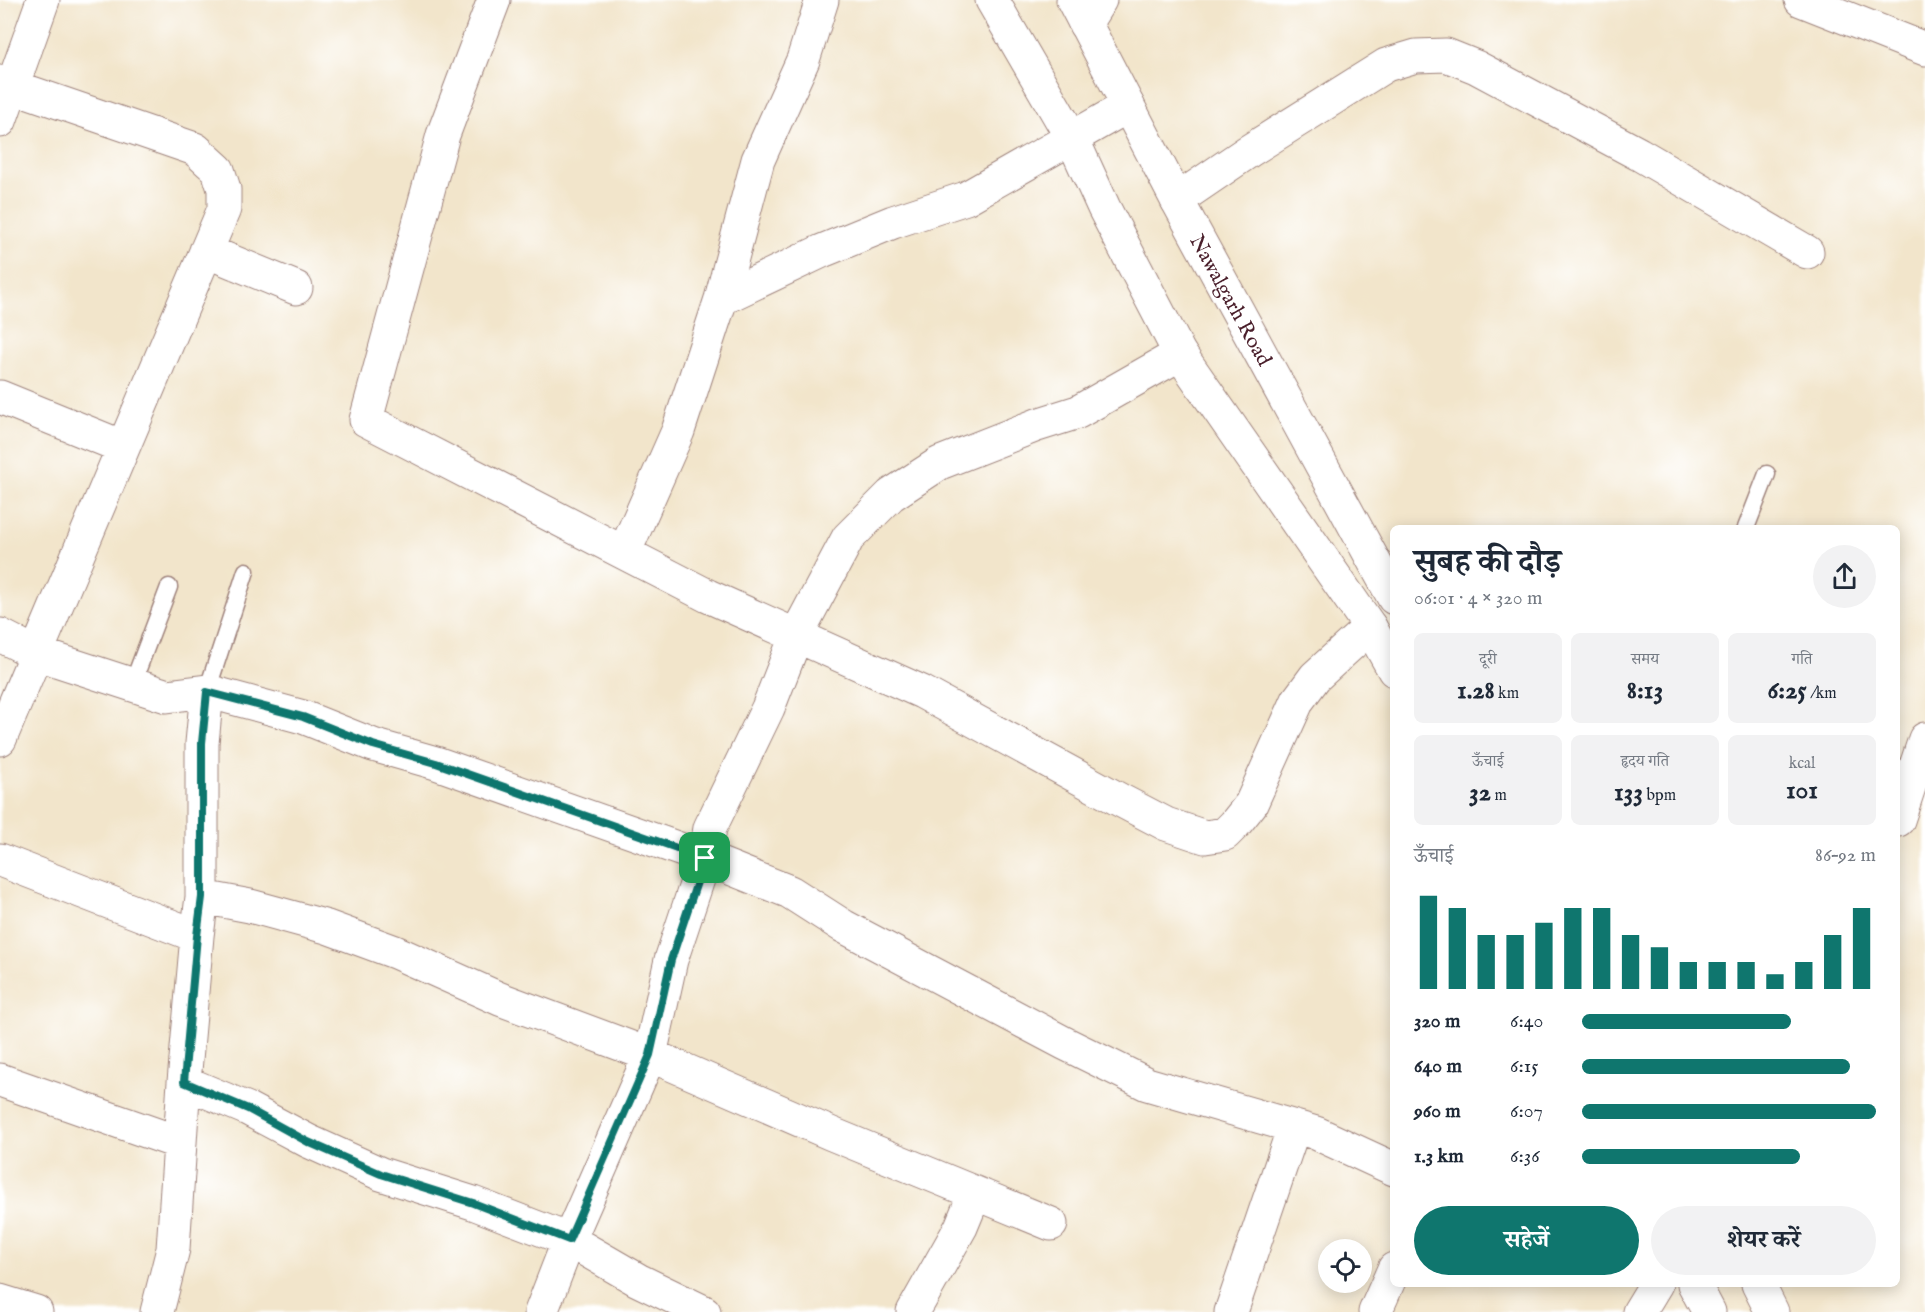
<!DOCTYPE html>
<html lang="hi">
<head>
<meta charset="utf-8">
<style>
	:root { --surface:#fff; --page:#f2f2f3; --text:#1f2937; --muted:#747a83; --accent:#0f766e }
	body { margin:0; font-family:"IM FELL English","Noto Serif Devanagari",serif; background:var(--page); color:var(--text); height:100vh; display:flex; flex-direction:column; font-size:22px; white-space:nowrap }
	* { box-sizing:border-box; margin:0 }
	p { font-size:20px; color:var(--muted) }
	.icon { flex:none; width:33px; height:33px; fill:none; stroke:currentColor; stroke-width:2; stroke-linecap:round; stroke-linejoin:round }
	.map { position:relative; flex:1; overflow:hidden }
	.details { position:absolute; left:1390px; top:525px; width:510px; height:762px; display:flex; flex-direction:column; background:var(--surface); border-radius:9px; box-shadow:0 3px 15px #0003 }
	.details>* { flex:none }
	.buttons { position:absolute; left:1318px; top:1239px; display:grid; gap:12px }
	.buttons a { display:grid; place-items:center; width:54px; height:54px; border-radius:50%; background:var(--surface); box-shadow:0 3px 15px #0003; font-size:30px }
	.pin { position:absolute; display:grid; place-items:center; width:51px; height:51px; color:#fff; margin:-26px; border-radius:12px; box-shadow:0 3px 9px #0006 }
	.round { display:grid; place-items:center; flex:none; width:63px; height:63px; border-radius:32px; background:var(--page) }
	.overview { display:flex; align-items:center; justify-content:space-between; height:102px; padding:0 24px }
	h1 { font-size:33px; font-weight:700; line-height:45px }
	.metrics { display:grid; grid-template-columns:repeat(3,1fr); gap:9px; height:102px; padding:6px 24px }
	.metrics div { display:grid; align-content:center; border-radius:9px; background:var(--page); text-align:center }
	.metrics b { font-size:26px; font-weight:700 }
	.metrics small { font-size:16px; font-weight:400 }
	.metrics p { font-size:16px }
	.chart { height:168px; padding:12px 24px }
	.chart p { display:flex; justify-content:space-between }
	.chart svg { width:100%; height:108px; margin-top:6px; stroke:var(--accent); stroke-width:6 }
	.action { display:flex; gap:12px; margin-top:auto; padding:12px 24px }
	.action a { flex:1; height:69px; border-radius:36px; background:var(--accent); color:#fff; font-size:24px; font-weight:700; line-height:69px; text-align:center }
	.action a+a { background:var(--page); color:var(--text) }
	ul { padding:0 24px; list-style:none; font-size:20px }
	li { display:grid; grid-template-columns:96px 72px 1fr; align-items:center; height:45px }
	li i { height:15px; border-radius:8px; background:var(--accent) }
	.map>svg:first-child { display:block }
</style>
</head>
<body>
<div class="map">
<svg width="1925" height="1312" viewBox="0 0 1925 1312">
	<rect width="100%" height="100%" fill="#fff"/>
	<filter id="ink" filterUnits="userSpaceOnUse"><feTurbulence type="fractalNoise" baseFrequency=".0167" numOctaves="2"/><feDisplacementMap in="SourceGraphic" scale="12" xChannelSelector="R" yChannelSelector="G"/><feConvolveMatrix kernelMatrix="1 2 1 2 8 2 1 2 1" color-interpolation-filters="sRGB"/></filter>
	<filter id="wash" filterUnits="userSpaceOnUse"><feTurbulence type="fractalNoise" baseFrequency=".008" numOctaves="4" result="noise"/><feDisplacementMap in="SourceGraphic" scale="24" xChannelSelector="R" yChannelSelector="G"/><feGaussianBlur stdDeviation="1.35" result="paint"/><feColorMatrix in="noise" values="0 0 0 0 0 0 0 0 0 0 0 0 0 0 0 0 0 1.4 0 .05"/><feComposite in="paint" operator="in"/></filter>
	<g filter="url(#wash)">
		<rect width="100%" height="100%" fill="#f2e5cb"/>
	</g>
	<g filter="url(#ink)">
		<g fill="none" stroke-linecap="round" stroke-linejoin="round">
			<defs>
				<path id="service" d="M1746,528L1767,474
					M132,685L169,587
					M207,691L246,571"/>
				<path id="minor" d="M494,0L443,135L366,420L708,596L922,692L1120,800L1166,824L1205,837L1225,834L1235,824L1251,804L1298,700L1315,677L1370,627
					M1801,0L1925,49
					M1085,24L1100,0
					M0,82L195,149L218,170L224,189V209L0,739
					M0,121L43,0
					M1177,200L1249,151L1386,65L1416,56L1446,55L1476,67L1639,154L1807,252
					M206,251L296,288
					M721,299L822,251L893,222L966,198L1128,106
					M0,397L123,447
					M625,551L678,431L721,299L758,160L803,60L822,0
					M0,635L35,653L167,696L207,691L303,717L373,745L436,763L705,858L790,892L843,926L1064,1043L1147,1084L1316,1133L1394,1169
					M1898,820L1925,739
					M0,860L197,936
					M202,897L250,906L327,927L395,952L500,999L650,1055L832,1134L1051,1224
					M0,1080L180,1143
					M184,1082L248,1109L308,1141L381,1174L473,1203L569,1240L638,1280L704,1312
					M0,1301L36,1312
					M157,1312L173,1249L184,1082L197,936L202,897V743L207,691
					M541,1312L569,1240L650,1055L671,960L705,858L710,828L768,708L797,634L848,538L891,495L940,463L1037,425L1078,412L1180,354
					M913,1312L961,1227L975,1193
					M1231,1312L1294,1127
					M1375,1312L1394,1269
					M1639,1312L1656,1284"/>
				<path id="tertiary" d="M992,0L1072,138L1104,208L1180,354L1370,627L1394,670
					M1073,0L1177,200L1394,598
					M1694,1284L1709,1312
					M1758,1284L1772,1312"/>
			</defs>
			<!-- service casing -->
			<use href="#service" stroke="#9e827b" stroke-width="19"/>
			<!-- minor casing -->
			<use href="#minor" stroke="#9e827b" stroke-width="35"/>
			<!-- tertiary casing -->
			<use href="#tertiary" stroke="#9e827b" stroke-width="35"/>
			<!-- service -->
			<use href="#service" stroke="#fff" stroke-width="16"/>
			<!-- minor -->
			<use href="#minor" stroke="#fff" stroke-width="33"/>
			<!-- tertiary -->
			<use href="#tertiary" stroke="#fff" stroke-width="33"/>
		</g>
	</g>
	<g fill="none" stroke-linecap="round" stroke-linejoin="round" filter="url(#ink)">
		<defs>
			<path id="route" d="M207,692L303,717L373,745L436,763L705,858L671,960L650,1055L569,1240L473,1203L381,1174L308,1142L248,1109L184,1082L197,936L202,897V743Z"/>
		</defs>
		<!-- route casing -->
		<use href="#route" stroke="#fff" stroke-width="12"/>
		<!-- route -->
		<use href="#route" stroke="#0f766e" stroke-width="8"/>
	</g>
	<g text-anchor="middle" stroke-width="4.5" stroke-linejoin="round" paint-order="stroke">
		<!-- street labels -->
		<g font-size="21" fill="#4a1f2b" stroke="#fff">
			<text transform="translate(1231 300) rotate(61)" y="7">Nawalgarh Road</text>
		</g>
	</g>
</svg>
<div class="buttons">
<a><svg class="icon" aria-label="locate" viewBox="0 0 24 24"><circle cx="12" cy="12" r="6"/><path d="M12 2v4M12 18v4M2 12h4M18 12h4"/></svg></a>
</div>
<div class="pin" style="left:705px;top:858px;background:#1e9e55"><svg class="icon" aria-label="arrive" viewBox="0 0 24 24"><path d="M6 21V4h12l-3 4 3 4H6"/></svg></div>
<section class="details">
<div class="overview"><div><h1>सुबह की दौड़</h1><p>06:01 · 4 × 320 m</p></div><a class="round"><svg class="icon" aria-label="share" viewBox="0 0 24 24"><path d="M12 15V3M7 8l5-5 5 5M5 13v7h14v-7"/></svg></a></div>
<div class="metrics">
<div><p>दूरी</p><b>1.28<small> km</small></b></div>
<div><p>समय</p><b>8:13</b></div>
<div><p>गति</p><b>6:25<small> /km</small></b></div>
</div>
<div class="metrics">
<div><p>ऊँचाई</p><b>32<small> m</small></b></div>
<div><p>हृदय गति</p><b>133<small> bpm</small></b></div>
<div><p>kcal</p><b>101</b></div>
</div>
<div class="chart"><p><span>ऊँचाई</span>86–92 m</p>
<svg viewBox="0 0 160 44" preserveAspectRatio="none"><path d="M5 44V6M15 44V11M25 44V22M35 44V22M45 44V17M55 44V11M65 44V11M75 44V22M85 44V27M95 44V33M105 44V33M115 44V33M125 44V38M135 44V33M145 44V22M155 44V11"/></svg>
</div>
<ul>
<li><b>320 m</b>6:40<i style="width:71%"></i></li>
<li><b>640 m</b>6:15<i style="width:91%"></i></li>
<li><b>960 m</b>6:07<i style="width:100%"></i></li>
<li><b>1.3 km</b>6:36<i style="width:74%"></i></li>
</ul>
<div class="action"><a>सहेजें</a><a>शेयर करें</a></div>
</section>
</div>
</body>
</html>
